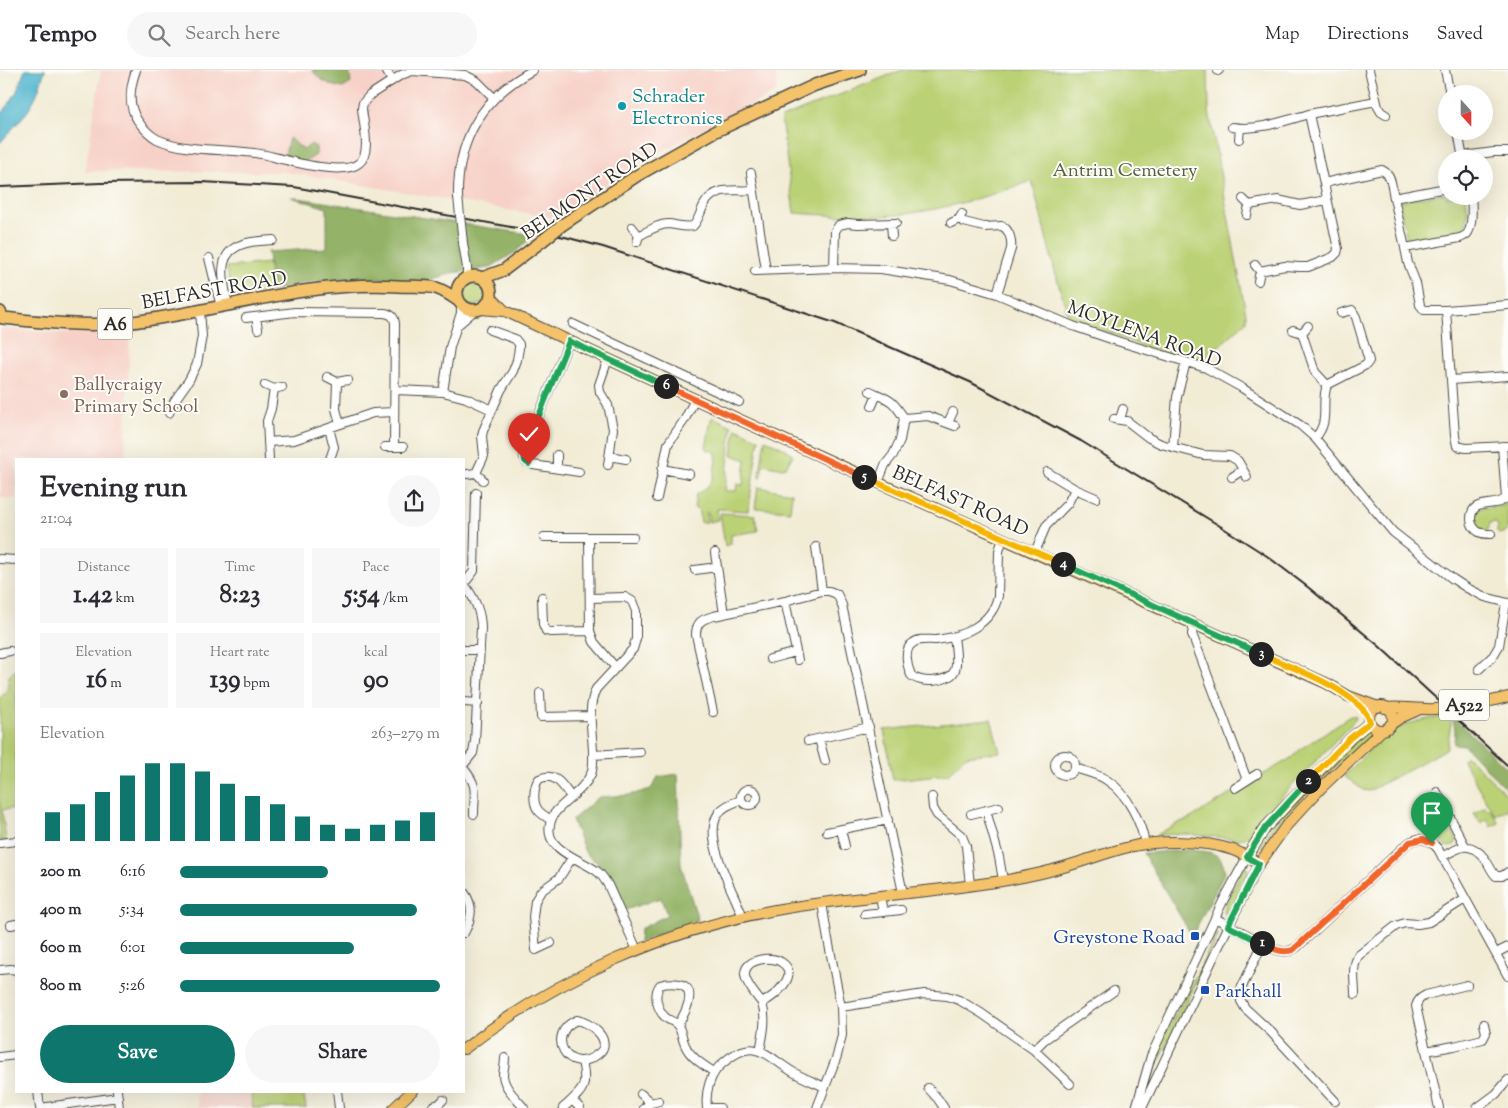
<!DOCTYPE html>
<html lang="en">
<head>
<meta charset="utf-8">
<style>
	:root { --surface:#fff; --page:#f7f7f7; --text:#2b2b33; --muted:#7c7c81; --line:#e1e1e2; --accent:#0f766e }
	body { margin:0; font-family:"Sorts Mill Goudy",serif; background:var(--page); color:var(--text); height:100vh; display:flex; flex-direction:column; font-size:19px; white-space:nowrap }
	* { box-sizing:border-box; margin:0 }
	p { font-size:16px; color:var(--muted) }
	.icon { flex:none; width:28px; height:28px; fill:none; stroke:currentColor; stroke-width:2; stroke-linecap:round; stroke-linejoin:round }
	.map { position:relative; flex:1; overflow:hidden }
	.side { position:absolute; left:15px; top:388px; width:450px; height:635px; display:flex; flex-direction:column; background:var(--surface); border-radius:0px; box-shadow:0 5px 20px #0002 }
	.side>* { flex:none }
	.needle { width:32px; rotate:159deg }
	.tools { position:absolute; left:1438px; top:15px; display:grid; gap:10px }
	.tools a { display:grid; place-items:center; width:55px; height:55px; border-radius:50%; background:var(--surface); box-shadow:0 5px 20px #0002; font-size:25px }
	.pin { position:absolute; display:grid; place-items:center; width:42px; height:42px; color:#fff; margin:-51px -21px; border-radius:50% 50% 50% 0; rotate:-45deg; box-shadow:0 0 5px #0007 }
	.pin .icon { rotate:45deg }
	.km { position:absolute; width:25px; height:25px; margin:-12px; border-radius:50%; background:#222; color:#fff; font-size:14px; line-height:25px; text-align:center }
	.round { display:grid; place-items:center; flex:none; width:52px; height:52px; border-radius:26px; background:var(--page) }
	.summary { display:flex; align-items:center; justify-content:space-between; height:85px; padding:0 25px }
	h1 { font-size:28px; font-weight:700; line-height:38px }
	.figures { display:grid; grid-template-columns:repeat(3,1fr); gap:8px; height:85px; padding:5px 25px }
	.figures div { display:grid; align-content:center; border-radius:0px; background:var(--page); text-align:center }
	.figures b { font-size:25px; font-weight:700 }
	.figures small { font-size:14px; font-weight:400 }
	.figures p { font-size:14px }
	.chart { height:140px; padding:10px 25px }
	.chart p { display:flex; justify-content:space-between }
	.chart svg { width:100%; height:90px; margin-top:5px; stroke:var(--accent); stroke-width:6 }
	.primary-button { display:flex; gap:10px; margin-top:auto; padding:10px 25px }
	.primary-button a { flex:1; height:58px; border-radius:30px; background:var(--accent); color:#fff; font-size:20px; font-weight:700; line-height:58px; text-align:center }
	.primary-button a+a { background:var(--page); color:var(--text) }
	ul { padding:0 25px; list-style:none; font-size:16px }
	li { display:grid; grid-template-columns:80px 60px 1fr; align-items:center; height:38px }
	li i { height:12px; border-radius:6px; background:var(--accent) }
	header { display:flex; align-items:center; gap:30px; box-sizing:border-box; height:70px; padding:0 25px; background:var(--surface); border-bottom:1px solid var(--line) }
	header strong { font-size:24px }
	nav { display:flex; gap:28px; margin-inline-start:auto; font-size:18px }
	.search { width:350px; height:45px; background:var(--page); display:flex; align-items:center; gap:12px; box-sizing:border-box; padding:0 18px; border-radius:28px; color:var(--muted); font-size:19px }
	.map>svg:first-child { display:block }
</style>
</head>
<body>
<header>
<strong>Tempo</strong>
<div class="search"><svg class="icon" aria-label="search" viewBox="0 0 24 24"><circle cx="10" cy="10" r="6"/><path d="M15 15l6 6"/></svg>Search here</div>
<nav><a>Map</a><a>Directions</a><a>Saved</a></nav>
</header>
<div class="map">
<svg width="1508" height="1038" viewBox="0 0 1508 1038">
	<rect width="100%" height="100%" fill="#fdfcf7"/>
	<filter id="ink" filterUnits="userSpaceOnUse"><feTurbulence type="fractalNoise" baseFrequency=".02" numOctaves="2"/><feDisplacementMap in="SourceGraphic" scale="10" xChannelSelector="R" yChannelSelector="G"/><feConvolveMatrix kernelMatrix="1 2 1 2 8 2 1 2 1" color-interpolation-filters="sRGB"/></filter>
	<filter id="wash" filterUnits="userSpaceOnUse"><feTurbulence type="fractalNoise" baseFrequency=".0096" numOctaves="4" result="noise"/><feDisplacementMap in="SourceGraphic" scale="20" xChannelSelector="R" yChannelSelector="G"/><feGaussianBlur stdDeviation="1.12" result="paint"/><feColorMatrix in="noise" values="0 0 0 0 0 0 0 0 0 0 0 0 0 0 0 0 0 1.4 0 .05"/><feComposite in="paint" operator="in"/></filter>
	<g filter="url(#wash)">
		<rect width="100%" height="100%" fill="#f2ecd5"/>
		<!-- built -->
		<path fill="#f7d1c7" d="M101,0H776L777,22L694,64L620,105L554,148L286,102L85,101Z
			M0,258L65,264L130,262L125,389H16V429L0,428Z
			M196,1021H305L307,1038H198Z"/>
		<!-- green -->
		<path fill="#bbd176" stroke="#737e50" d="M902,0H1208L1209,41L1246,244V252L1202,291L1145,278L1114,264L1069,249L1055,202L1032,111C983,128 934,143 882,146C853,147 823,145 794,143L781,48Z
			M1446,123V126H1466L1468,143L1464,163L1408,173L1399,131Z
			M269,193L271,221L232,229L227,197Z
			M462 224a12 12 0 1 1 24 0a12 12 0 1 1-24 0Z
			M713,347L732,356L725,421H736L737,414L743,415L746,390L732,385L736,358L759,369L748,441L717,439L718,450L709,452L708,442L706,443L707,452L701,453L698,438H694L696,424C711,417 714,409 715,394L717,393L716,384L714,381L708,380L706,378L711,349Z
			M765,369L789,381L793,385L786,397L783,398L763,394L761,407H759Z
			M758,417L792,423L790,441L755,438Z
			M1508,431L1507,462L1499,464C1495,461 1498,459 1498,455L1494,452L1490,453L1488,460L1482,462L1474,452L1478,440L1481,438L1503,436Z
			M720,443L755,445L758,461L731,465V474L725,476Z
			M16,599V738L2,740L6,771H0V628L7,621L9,606Z
			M1350,646H1355L1356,649L1271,738L1250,764L1245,768L1238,769L1185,764L1156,765L1180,752L1189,749L1291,688L1302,678Z
			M1450,646L1452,647L1447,678L1446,679L1369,721L1363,720L1344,706C1360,690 1381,666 1401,657C1416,650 1434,648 1450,646Z
			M991,649L1000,682L966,686L948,704L893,710L884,660Z
			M1368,659L1371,662V665C1332,702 1289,735 1259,779L1257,780L1267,762L1284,742L1366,660Z
			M1467,686L1508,726V739L1496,745L1486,731L1463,690V689Z
			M1485,737L1491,740L1499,753L1491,757L1487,749L1480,753L1474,743Z
			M1444,758H1451L1457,770C1456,776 1451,778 1445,776L1433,764Z
			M1245,798H1247L1249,803L1230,842L1225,844L1223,840L1242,800Z
			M1217,863L1218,866L1144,1024L1149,1004L1165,964L1189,920Z
			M251,1021H303L306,1038H253Z"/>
		<!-- forest -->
		<path fill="#94b367" stroke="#606f49" d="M312,0H349L351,13L343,18C329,15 321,11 312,0Z
			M289,68L304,80L311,74L316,77V85L305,92L294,90L285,85Z
			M291,127L534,165L514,183L489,198L452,203L426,211L357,208L308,212L271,221L268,182L327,178V138Z
			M1453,647L1508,699V721L1464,675L1454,674L1455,661Z
			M678,704L681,795L698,850L639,872L640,859L667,845L661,828L622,841L600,795L586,784L572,750L599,727L630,725L651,719L658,707Z
			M1192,780C1210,782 1221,781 1225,802L1192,866L1143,783Z"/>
		<!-- water -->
		<path fill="#50b5ce" stroke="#3e707c" d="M25,0H45L37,24L28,41L0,73V47L16,23Z"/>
	</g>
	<g filter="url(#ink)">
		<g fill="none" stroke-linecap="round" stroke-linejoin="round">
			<defs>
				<path id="minor" d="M136,0C130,17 127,35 138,51C143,58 150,65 157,69C190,84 232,77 266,85C286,90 343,107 359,93C372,83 363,53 362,38L363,33L370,25L401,5L412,1L465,5L477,11L494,28
					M386,0L392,11
					M1369,0L1378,37L1381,42L1386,45
					M1445,0L1450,24
					M1218,1L1219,0
					M1232,57C1257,61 1284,51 1309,44
					M1458,61L1463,89
					M1239,69L1240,58
					M1463,86L1494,82H1508
					M751,103L766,200
					M1324,113L1382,100C1392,105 1392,118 1394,128
					M1446,118L1394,128L1405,178L1460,168C1462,167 1465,166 1467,164C1473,157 1472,135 1471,126
					M458,127C457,69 483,27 533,0
					M1243,129L1249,135L1247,145
					M1249,135L1278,130L1300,135L1327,130
					M959,149L964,152L984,157L1002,156C1010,160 1012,171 1011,179L997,224
					M951,153L959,149L962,144
					M891,154L892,166
					M632,157L639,166
					M637,172L639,166C648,161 658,154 669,154C678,155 685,158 693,156C699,150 700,142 704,135C715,115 734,122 753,120
					M463,173L467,198V208
					M1405,178L1408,193L1416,213L1420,235L1424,240H1446L1508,235
					M209,188L221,237
					M1255,195L1260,201L1258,211
					M834,198L835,161L839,155L848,153L858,154L896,153
					M755,201L834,198L881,199L950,210L997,224L1073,256L1117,271L1206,298L1242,318L1300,355L1315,368L1393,462L1453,509L1467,518L1485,527L1508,533
					M1260,201L1285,196L1299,197H1308L1333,187L1337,183L1338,179L1309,44L1376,31
					M228,236C226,223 221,206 224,193C229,171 256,171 273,170
					M1446,240L1451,310L1508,306
					M256,247L258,259
					M246,248L295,242L384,243C391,244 394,246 395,253L394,377
					M459,254L475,240
					M573,254L739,332
					M1293,260L1302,263L1308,256
					M1302,263L1315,302L1327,315
					M569,271L535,355L524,387L526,392L533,395L579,402
					M327,307L337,312L348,310
					M1451,310L1455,366L1457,376L1466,378L1508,376
					M337,312L336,339L340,354
					M265,315L274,319L282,317
					M395,320L443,322L466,328L492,340
					M870,321C890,330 892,329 904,348L900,370L893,385L885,395L878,413
					M443,322L450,277L461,243V234
					M872,336L877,324
					M169,343L175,330L189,310L197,294L202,266L200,241
					M904,348L928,346L955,356
					M1114,349L1127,351L1149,368L1161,374L1203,385L1230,386L1238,391L1247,407
					M1120,349L1123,339
					M948,353L953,342
					M329,358L334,377L330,389
					M1315,368C1331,351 1320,334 1327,315L1366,295L1369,291L1356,247L1352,240L1341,243
					M268,372L294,370L364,346L373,343L394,342
					M385,377H403
					M1173,377L1177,327L1186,292
					M609,386L626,389
					M269,389L267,351L271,339L274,319
					M608,395L613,359L608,335L600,322L599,315L608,289
					M557,398V385
					M662,399L689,404
					M1047,402L1075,419L1096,428
					M476,403L484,386L482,366L483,361L501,320L513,301L517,290L519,278V274L515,269L490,260
					M467,404L476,403L483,410
					M1232,407L1243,400
					M657,428L668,374L685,349L695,329
					M1491,464C1486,464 1480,464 1476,460C1473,457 1471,453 1471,449C1471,427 1496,439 1506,428L1502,376
					M544,467H633
					M589,467L590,561L594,572L616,598
					M816,477L822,521
					M1035,482L1046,456L1068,433L1075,419
					M715,483L724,544
					M0,489L16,490
					M695,500L717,497
					M464,514C474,527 481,541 481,558L475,671L473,683L464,694
					M464,514L474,501L476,423
					M542,527L543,554L546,561L551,562L590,561
					M590,528L625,527L632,531L636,541V569L633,579L596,619C587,638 592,660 593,681C593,688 594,697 591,704C583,721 565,730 554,744C535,779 579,787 598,802C602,805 605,810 608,815L637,880
					M785,531L798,590
					M1194,554L1192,564L1247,710
					M954,567C955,575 958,592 955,600C950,613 919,614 911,605C907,596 903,579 913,573C919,568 928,570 936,570C963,567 992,554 998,526L999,481L1003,468
					M464,580H480
					M0,583L10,581
					M770,589L796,582
					M1479,599L1493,586L1499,576L1506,533
					M540,623L541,647L591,646
					M464,632L478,633
					M713,642L696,565C696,552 702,549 714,546L785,531L822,521H829L837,524L842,535L903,823
					M819,669L825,691
					M808,671L869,657
					M1055 695a10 10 0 1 1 20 0a10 10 0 1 1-20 0Z
					M593,685L640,682
					M1075,698C1086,702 1099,704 1108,711C1127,723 1142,753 1145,775
					M464,699C479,717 474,722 474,744
					M1235,718L1257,704
					M741 727a8 8 0 1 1 16 0a8 8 0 1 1-16 0Z
					M1437,722L1465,776
					M932,727L933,738L937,745L962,766L966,776L970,815
					M741,730C733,733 723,736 718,744C702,769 734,822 743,847
					M986,740L999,787L1003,810
					M971,744L999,737
					M551,750C546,747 541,744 538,740C532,732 534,715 539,709C555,701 563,716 571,727
					M841,760L845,776
					M827,762L888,750
					M0,773L16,771
					M1442,787C1459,777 1470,769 1485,789C1489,794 1491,801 1496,806H1502L1508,802
					M464,822C474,836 472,848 464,863
					M880,826L883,842
					M865,844L901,840
					M1215,848L1274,879C1283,882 1289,883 1297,877L1407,774C1418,766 1429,768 1438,779L1508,906
					M11,855L16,854
					M551,873L536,880L533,847L535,831L541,821L559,808L572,788
					M1263,873L1240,921L1241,931L1245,938L1271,962L1335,1031
					M1496,883L1508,877
					M0,900L11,899L16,900
					M1355,924C1355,911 1351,896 1359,885L1396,856L1405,853L1418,854L1429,852L1465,829
					M841,937L924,924L947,926L959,930L981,943L1034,980L1070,1014
					M577,950C590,952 615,971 598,984C568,1008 544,963 577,950Z
					M678,955C684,945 699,919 680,914C673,913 666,913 660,915C653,924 657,939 665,947C669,951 675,951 678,956C682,962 682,969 685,975C690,987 703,995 714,1002
					M1034,980L1044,970L1114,921
					M760,981C763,965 767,949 762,933C773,927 802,905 781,892C772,886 746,888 745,903C744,911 757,927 762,933
					M1426,981L1454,976L1483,969L1486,963L1484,954
					M0,987L16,985
					M505,988C505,994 504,998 503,1004C503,1017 516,1028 524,1038
					M928,1018L938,1029L944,1038
					M38,1021L40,1038
					M117,1021L119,1038
					M337,1021L339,1038
					M641,1024L651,1033
					M572,1030L580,1038
					M433,1036L439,1034L443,1030
					M40,1038L118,1027
					M563,1038C583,1020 588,1019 582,991
					M644,1038L651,1033L659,1031
					M707,1038C705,1022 710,1003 723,993C755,965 766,986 793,1002C803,1008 814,1012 825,1017
					M712,1038H720
					M817,1038L837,986L842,965L841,937L827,864L822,833
					M1136,1038L1151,986L1223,831L1247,787
					M1142,1038L1218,878L1259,794
					M1439,1038L1416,936C1418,930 1420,928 1426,925L1467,915
					M1477,1038L1496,1024L1508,1010"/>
				<path id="major" d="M491,227L505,241C777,369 1053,491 1328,614L1348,626L1378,637
					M481,239L505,241
					M1369 648a12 12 0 1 1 24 0a12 12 0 1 1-24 0Z
					M1385,638C1402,636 1418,640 1435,639C1459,638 1485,633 1508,627
					M1390,655L1400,648L1418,640
					M1247,787L1265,758L1351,668L1370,652
					M464,979C556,908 667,859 781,839C856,826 932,823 1007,810C1023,807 1040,804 1056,799C1080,793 1104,783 1129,777C1159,770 1204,770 1233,780C1242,783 1251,789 1259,794L1286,756L1322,717L1382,660
					M394,1038L412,1021"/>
				<path id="highway" d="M562,155L638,105L714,62L815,15L860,0
					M457 223a17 17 0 1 1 34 0a17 17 0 1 1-34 0Z
					M482,208L504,200L542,171
					M0,242L3,248C43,252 83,257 124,253C215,243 305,210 398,216C410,217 424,215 436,218C445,221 452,226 459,231"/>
			</defs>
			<!-- minor casing -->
			<use href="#minor" stroke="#494844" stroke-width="10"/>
			<!-- major casing -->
			<use href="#major" stroke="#494844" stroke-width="12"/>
			<!-- highway casing -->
			<use href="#highway" stroke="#494844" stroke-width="14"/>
			<!-- minor -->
			<use href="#minor" stroke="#fff" stroke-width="8"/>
			<!-- major -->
			<use href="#major" stroke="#f4c26a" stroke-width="10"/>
			<!-- highway -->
			<use href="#highway" stroke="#f4c26a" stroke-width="11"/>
			<!-- rail -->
			<path stroke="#2b2b2b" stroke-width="2" d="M0,117L100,113L202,112L294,117L565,167L603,177L835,253L970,312L1081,371L1220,456L1267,486L1309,518L1379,576L1439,631
				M1456,648L1508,696"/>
			<defs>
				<path id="minor-bridge" d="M458,127L463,173"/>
				<path id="highway-bridge" d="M542,171L562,155"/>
			</defs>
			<!-- minor-bridge casing -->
			<use href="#minor-bridge" stroke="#494844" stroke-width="10" stroke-linecap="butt"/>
			<!-- highway-bridge casing -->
			<use href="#highway-bridge" stroke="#494844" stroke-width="14" stroke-linecap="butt"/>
			<!-- minor-bridge -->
			<use href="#minor-bridge" stroke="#fff" stroke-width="8"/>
			<!-- highway-bridge -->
			<use href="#highway-bridge" stroke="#f4c26a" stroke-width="11"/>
		</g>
	</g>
	<g fill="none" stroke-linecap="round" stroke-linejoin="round" filter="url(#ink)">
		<defs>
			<path id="split-1" d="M1262,873C1272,878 1281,884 1293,880L1410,772L1423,769L1432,773"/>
			<path id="split-2" d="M1262,873L1228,856L1259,794L1247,787L1265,758L1308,711"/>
			<path id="split-3" d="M1261,584C1288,596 1362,622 1370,652L1350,668L1308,711"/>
			<path id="split-4" d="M1063,494L1261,584"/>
			<path id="split-5" d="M864,407L1063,494"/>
			<path id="split-6" d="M666,316L864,407"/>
			<path id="split-7" d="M529,394L525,391L524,383L569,271L666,316"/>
		</defs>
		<!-- split-1 casing -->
		<use href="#split-1" stroke="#fff" stroke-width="10"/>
		<!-- split-2 casing -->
		<use href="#split-2" stroke="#fff" stroke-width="10"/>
		<!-- split-3 casing -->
		<use href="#split-3" stroke="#fff" stroke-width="10"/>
		<!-- split-4 casing -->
		<use href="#split-4" stroke="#fff" stroke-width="10"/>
		<!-- split-5 casing -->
		<use href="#split-5" stroke="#fff" stroke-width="10"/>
		<!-- split-6 casing -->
		<use href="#split-6" stroke="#fff" stroke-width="10"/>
		<!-- split-7 casing -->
		<use href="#split-7" stroke="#fff" stroke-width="10"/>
		<!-- split-1 -->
		<use href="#split-1" stroke="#f0652b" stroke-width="6"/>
		<!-- split-2 -->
		<use href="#split-2" stroke="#22a559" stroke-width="6"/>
		<!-- split-3 -->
		<use href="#split-3" stroke="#f5b400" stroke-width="6"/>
		<!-- split-4 -->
		<use href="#split-4" stroke="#22a559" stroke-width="6"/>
		<!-- split-5 -->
		<use href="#split-5" stroke="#f5b400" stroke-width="6"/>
		<!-- split-6 -->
		<use href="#split-6" stroke="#f0652b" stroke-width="6"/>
		<!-- split-7 -->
		<use href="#split-7" stroke="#22a559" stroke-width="6"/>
	</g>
	<!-- markers -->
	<circle fill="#0f9aa8" stroke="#fdfcf7" stroke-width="2" cx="622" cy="36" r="5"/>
	<circle fill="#8d6e63" stroke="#fdfcf7" stroke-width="2" cx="64" cy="324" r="5"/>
	<g fill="#1a4fb4" stroke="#fdfcf7" stroke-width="2">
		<rect x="1190" y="861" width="10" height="10" rx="2.5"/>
		<rect x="1200" y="915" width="10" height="10" rx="2.5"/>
	</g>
	<g text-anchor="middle" stroke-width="4" stroke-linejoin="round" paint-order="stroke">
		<!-- shield labels -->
		<g fill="#fdfcf7" stroke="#6a6a68" stroke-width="1">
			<rect x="97.5" y="238.5" width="35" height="31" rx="4"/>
			<rect x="1439" y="619.5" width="50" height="31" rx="4"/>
		</g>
		<g font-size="18" font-weight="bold" fill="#2b2b2b">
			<text x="115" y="260">A6</text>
			<text x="1464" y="641">A522</text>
		</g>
		<!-- culture labels -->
		<g font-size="19" fill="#0d838f" stroke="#fdfcf7" text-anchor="start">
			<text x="632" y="32">Schrader<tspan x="632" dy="22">Electronics</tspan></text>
		</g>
		<!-- park labels -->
		<g font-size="19" fill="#565d42" stroke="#fdfcf7">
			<text x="1125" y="106">Antrim Cemetery</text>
		</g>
		<!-- street labels -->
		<g font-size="19" fill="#2b2b2b" stroke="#fdfcf7">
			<text transform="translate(589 120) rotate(-34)" y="7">BELMONT ROAD</text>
			<text transform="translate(214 219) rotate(-10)" y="7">BELFAST ROAD</text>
			<text transform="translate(1145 263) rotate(20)" y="7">MOYLENA ROAD</text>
			<text transform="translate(961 430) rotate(24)" y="7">BELFAST ROAD</text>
		</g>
		<!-- education labels -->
		<g font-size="19" fill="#785e54" stroke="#fdfcf7" text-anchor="start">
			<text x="74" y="320">Ballycraigy<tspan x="74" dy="22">Primary School</tspan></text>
		</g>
		<!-- transit labels -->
		<g font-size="19" fill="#164399" stroke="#fdfcf7" text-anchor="end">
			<text x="1185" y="873">Greystone Road</text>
			<text x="1215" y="927" text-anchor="start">Parkhall</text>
		</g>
	</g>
</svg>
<div class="tools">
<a><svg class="needle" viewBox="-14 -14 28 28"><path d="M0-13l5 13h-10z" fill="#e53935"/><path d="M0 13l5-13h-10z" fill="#7c7c81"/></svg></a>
<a><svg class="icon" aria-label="locate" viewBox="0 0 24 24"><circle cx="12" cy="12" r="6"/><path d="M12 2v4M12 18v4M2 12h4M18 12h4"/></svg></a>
</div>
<div class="pin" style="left:1432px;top:773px;background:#1e9e55"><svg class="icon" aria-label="arrive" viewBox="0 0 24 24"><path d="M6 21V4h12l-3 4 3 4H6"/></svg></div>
<div class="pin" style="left:529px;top:394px;background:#d93025"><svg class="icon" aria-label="check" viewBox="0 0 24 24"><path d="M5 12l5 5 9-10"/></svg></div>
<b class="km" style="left:1262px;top:873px">1</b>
<b class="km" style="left:1308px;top:711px">2</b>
<b class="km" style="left:1261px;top:584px">3</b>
<b class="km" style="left:1063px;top:494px">4</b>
<b class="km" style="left:864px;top:407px">5</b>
<b class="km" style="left:666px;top:316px">6</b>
<section class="side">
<div class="summary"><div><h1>Evening run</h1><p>21:04</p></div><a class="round"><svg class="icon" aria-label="share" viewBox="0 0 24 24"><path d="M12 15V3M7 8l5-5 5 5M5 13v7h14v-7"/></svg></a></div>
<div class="figures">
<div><p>Distance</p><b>1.42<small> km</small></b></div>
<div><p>Time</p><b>8:23</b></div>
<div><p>Pace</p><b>5:54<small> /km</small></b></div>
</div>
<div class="figures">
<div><p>Elevation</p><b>16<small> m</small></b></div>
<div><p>Heart rate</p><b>139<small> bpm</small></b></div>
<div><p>kcal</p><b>90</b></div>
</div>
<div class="chart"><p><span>Elevation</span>263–279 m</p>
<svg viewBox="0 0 160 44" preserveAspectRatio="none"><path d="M5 44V30M15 44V26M25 44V20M35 44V12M45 44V6M55 44V6M65 44V10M75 44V16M85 44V22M95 44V26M105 44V32M115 44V36M125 44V38M135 44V36M145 44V34M155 44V30"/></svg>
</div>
<ul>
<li><b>200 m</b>6:16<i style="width:57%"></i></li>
<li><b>400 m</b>5:34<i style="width:91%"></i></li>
<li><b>600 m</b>6:01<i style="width:67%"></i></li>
<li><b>800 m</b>5:26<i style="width:100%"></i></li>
</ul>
<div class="primary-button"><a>Save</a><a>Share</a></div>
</section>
</div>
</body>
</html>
